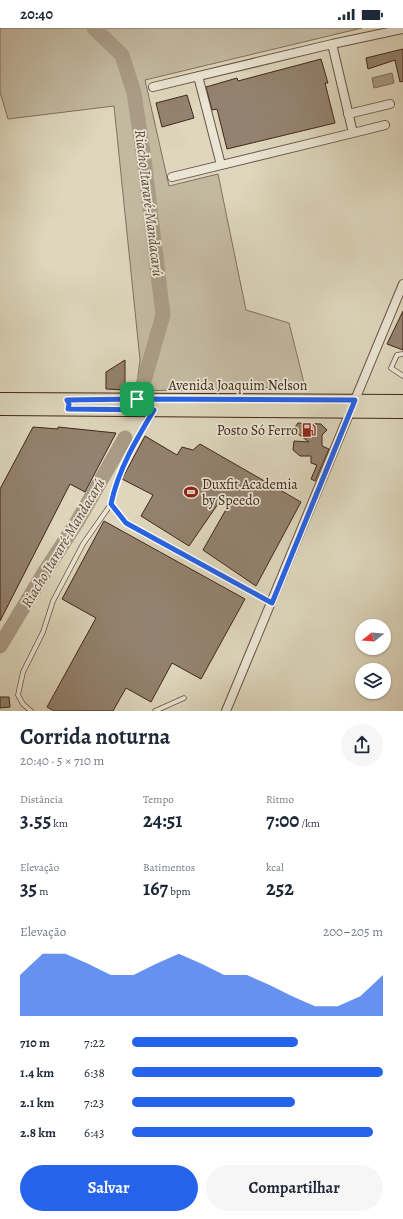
<!DOCTYPE html>
<html lang="pt">
<head>
<meta charset="utf-8">
<style>
	:root { --surface:#fff; --page:#f6f6f7; --text:#1f2937; --muted:#747a83; --accent:#2563eb }
	body { margin:0; font-family:Alegreya,serif; background:var(--page); color:var(--text); height:100vh; display:flex; flex-direction:column; font-size:15px; white-space:nowrap }
	* { box-sizing:border-box; margin:0 }
	p { font-size:13px; color:var(--muted) }
	.icon { flex:none; width:22px; height:22px; fill:none; stroke:currentColor; stroke-width:2; stroke-linecap:round; stroke-linejoin:round }
	.map { position:relative; height:683px; overflow:hidden }
	.side { display:flex; flex-direction:column; background:var(--surface); flex:1 }
	.side>* { flex:none }
	.needle { width:26px; rotate:253deg }
	.controls { position:absolute; left:355px; top:591px; display:grid; gap:8px }
	.controls a { display:grid; place-items:center; width:36px; height:36px; border-radius:50%; background:var(--surface); box-shadow:0 1px 3px #0004; font-size:20px }
	.pin { position:absolute; display:grid; place-items:center; width:34px; height:34px; color:#fff; margin:-17px; border-radius:8px; box-shadow:0 2px 6px #0006 }
	.round { display:grid; place-items:center; flex:none; width:42px; height:42px; border-radius:21px; background:var(--page) }
	.summary { display:flex; align-items:center; justify-content:space-between; height:68px; padding:0 20px }
	h1 { font-size:22px; font-weight:600; line-height:30px }
	.metrics { display:grid; grid-template-columns:repeat(3,1fr); gap:6px; height:68px; padding:4px 20px }
	.metrics div { display:grid; align-content:center }
	.metrics b { font-size:20px; font-weight:600 }
	.metrics small { font-size:11px; font-weight:400 }
	.metrics p { font-size:11px }
	.chart { height:112px; padding:8px 20px }
	.chart p { display:flex; justify-content:space-between }
	.chart svg { width:100%; height:72px; margin-top:4px; fill:var(--accent); opacity:.7 }
	.primary-button { display:flex; gap:8px; margin-top:auto; padding:8px 20px }
	.primary-button a { flex:1; height:46px; border-radius:24px; background:var(--accent); color:#fff; font-size:16px; font-weight:600; line-height:46px; text-align:center }
	.primary-button a+a { background:var(--page); color:var(--text) }
	ul { padding:0 20px; list-style:none; font-size:13px }
	li { display:grid; grid-template-columns:64px 48px 1fr; align-items:center; height:30px }
	li i { height:10px; border-radius:5px; background:var(--accent) }
	.status { display:flex; justify-content:space-between; align-items:center; height:28px; padding:0 20px; background:var(--surface); direction:ltr }
	.status svg { height:11px; fill:currentColor }
	.map>svg:first-child { display:block }
</style>
</head>
<body>
<div class="status"><b>20:40</b><svg viewBox="0 0 49 12"><path d="M0 12V9h3v3zM5 12V6h3v6zM10 12V3h3v9zM15 12V0h3v12zM26 1h20v11H26zM47 4h2v5h-2z"/></svg></div>
<div class="map">
<svg width="403" height="683" viewBox="0 0 403 683">
	<rect width="100%" height="100%" fill="#ded7bd"/>
	<filter id="stains"><feTurbulence type="fractalNoise" baseFrequency=".005" numOctaves="4"/><feColorMatrix values="0 0 0 0 .2 0 0 0 0 .09 0 0 0 0 .02 0 0 0 .5 -.17"/></filter>
	<radialGradient id="worn" r=".72"><stop offset=".6" stop-color="#630" stop-opacity="0"/><stop offset="1" stop-color="#630" stop-opacity=".3"/></radialGradient>
	<!-- green -->
	<path fill="#c3b9a1" stroke="#82705e" d="M0,0H362L145,52L169,158L218,146L246,282L289,295L305,359L136,363L140,332L114,78L8,91L0,64Z"/>
	<!-- water -->
	<path fill="#a99b86" stroke="#7f6c5b" d="M392,45L394,55L374,60L372,50Z"/>
	<g fill="none" stroke-linecap="round" stroke-linejoin="round">
		<!-- river -->
		<path stroke="#a99b86" stroke-width="15" d="M94,0L122,27L134,65L144,131L163,287L142,360
			M0,618L44,545L77,494L125,410"/>
	</g>
	<!-- building -->
	<path fill="#93826f" stroke="#41261b" d="M403,21V53L400,54L395,32L368,41L366,30Z
		M321,31L328,55H325L335,95L227,121L217,81L212,82L206,59L237,50L238,53Z
		M187,67L194,90L162,99L156,75Z
		M403,283V322L387,316Z
		M125,332V362L106,361V344Z
		M298,395L321,396L327,402L322,407V418L329,421L315,453L311,451L317,437L311,435V428H300L293,422L294,413L309,414L293,402Z
		M33,399L58,401V399L116,405L85,464L70,456L0,593V461Z
		M145,408L177,427L182,419L193,422L200,416L301,474L256,558L203,522L228,478L220,473L189,518L141,488L153,467L122,451Z
		M104,493L245,571L201,651L172,635L151,674L126,660L113,683H54L47,679L96,590L62,571Z
		M0,669H9L10,679L0,680Z"/>
	<g fill="none" stroke-linecap="round" stroke-linejoin="round">
		<defs>
			<path id="service" d="M403,326L397,327L391,340L403,348
				M153,385C135,414 118,443 111,476L126,495L271,575
				M31,683L23,676L18,667L23,644L43,604L53,573L83,516L111,476
				M155,683L184,670"/>
			<path id="minor" d="M198,48L221,137
				M153,59L332,16
				M348,86L390,76
				M353,105L385,97
				M172,149L353,105L332,16L403,1
				M226,683L403,256"/>
			<path id="primary" d="M0,371L403,373
				M0,381L403,384"/>
		</defs>
		<!-- service casing -->
		<use href="#service" stroke="#685244" stroke-width="5.5"/>
		<!-- minor casing -->
		<use href="#minor" stroke="#685244" stroke-width="10"/>
		<!-- primary casing -->
		<use href="#primary" stroke="#41261b" stroke-width="14"/>
		<!-- service -->
		<use href="#service" stroke="#eae5d4" stroke-width="4"/>
		<!-- minor -->
		<use href="#minor" stroke="#eae5d4" stroke-width="8"/>
		<!-- primary -->
		<use href="#primary" stroke="#ded7bd" stroke-width="12"/>
	</g>
	<g fill="none" stroke-linecap="round" stroke-linejoin="round">
		<defs>
			<path id="route" d="M137,371L355,372L272,575L126,495L111,476C118,442 136,412 154,382L68,381L69,376L67,372Z"/>
		</defs>
		<!-- route casing -->
		<use href="#route" stroke="#fff" stroke-width="8"/>
		<!-- route -->
		<use href="#route" stroke="#2563eb" stroke-width="5"/>
	</g>
	<!-- icons -->
	<defs>
		<symbol id="fuel-bare" viewBox="-9 -9 18 18"><path d="M-5.5-6h7V0h2V4h1.3V-2.5L3-4.5l.8-.8L6-3V5H2.5V1h-1V6h-7ZM-4.2-4.7v3.2H.2V-4.7Z" fill="#8f2418" stroke="#eae5d4" stroke-width="2.5" paint-order="stroke"/></symbol>
		<symbol id="stadium-bare" viewBox="-9 -9 18 18"><path d="M0-5a6.5 5 0 1 0 0 10a6.5 5 0 1 0 0-10ZM-3.5-1.8h7v3.6h-7Z" fill="#8f2418" stroke="#eae5d4" stroke-width="2.5" paint-order="stroke"/></symbol>
	</defs>
	<g fill-rule="evenodd">
		<use href="#fuel-bare" x="299" y="392" width="20" height="20"/>
		<use href="#stadium-bare" x="181" y="454" width="20" height="20"/>
	</g>
	<g text-anchor="middle" stroke-width="3.5" stroke-linejoin="round" paint-order="stroke">
		<!-- street labels -->
		<g font-size="14" fill="#41261b" stroke="#eae5d4">
			<text x="238" y="362">Avenida Joaquim Nelson</text>
		</g>
		<!-- poi labels -->
		<g font-size="14" fill="#41261b" stroke="#eae5d4" text-anchor="end">
			<text x="298" y="407">Posto Só Ferro</text>
			<text x="202" y="461" text-anchor="start">Duxfit Academia<tspan x="202" dy="16">by Speedo</tspan></text>
		</g>
		<!-- water labels -->
		<g font-size="15" font-style="italic" fill="#60493b" stroke="#eae5d4">
			<text transform="translate(149 175) rotate(83)" y="5">Riacho Itararé-Mandacarú</text>
			<text transform="translate(63 515) rotate(-59)" y="5">Riacho Itararé-Mandacarú</text>
		</g>
	</g>
	<rect width="100%" height="100%" filter="url(#stains)"/>
	<rect width="100%" height="100%" fill="url(#worn)"/>
</svg>
<div class="controls">
<a><svg class="needle" viewBox="-14 -14 28 28"><path d="M0-13l5 13h-10z" fill="#e53935"/><path d="M0 13l5-13h-10z" fill="#747a83"/></svg></a>
<a><svg class="icon" aria-label="layers" viewBox="0 0 24 24"><path d="M12 4l9 5-9 5-9-5zM3 14l9 5 9-5"/></svg></a>
</div>
<div class="pin" style="left:137px;top:371px;background:#1e9e55"><svg class="icon" aria-label="arrive" viewBox="0 0 24 24"><path d="M6 21V4h12l-3 4 3 4H6"/></svg></div>
</div>
<section class="side">
<div class="summary"><div><h1>Corrida noturna</h1><p>20:40 · 5 × 710 m</p></div><a class="round"><svg class="icon" aria-label="share" viewBox="0 0 24 24"><path d="M12 15V3M7 8l5-5 5 5M5 13v7h14v-7"/></svg></a></div>
<div class="metrics">
<div><p>Distância</p><b>3.55<small> km</small></b></div>
<div><p>Tempo</p><b>24:51</b></div>
<div><p>Ritmo</p><b>7:00<small> /km</small></b></div>
</div>
<div class="metrics">
<div><p>Elevação</p><b>35<small> m</small></b></div>
<div><p>Batimentos</p><b>167<small> bpm</small></b></div>
<div><p>kcal</p><b>252</b></div>
</div>
<div class="chart"><p><span>Elevação</span>200–205 m</p>
<svg viewBox="0 0 160 44" preserveAspectRatio="none"><path d="M0 44V19L10 6L20 6L30 12L40 19L50 19L60 12L70 6L80 12L90 19L100 19L110 25L120 32L130 38L140 38L150 32L160 19V44z"/></svg>
</div>
<ul>
<li><b>710 m</b>7:22<i style="width:66%"></i></li>
<li><b>1.4 km</b>6:38<i style="width:100%"></i></li>
<li><b>2.1 km</b>7:23<i style="width:65%"></i></li>
<li><b>2.8 km</b>6:43<i style="width:96%"></i></li>
</ul>
<div class="primary-button"><a>Salvar</a><a>Compartilhar</a></div>
</section>
</body>
</html>
